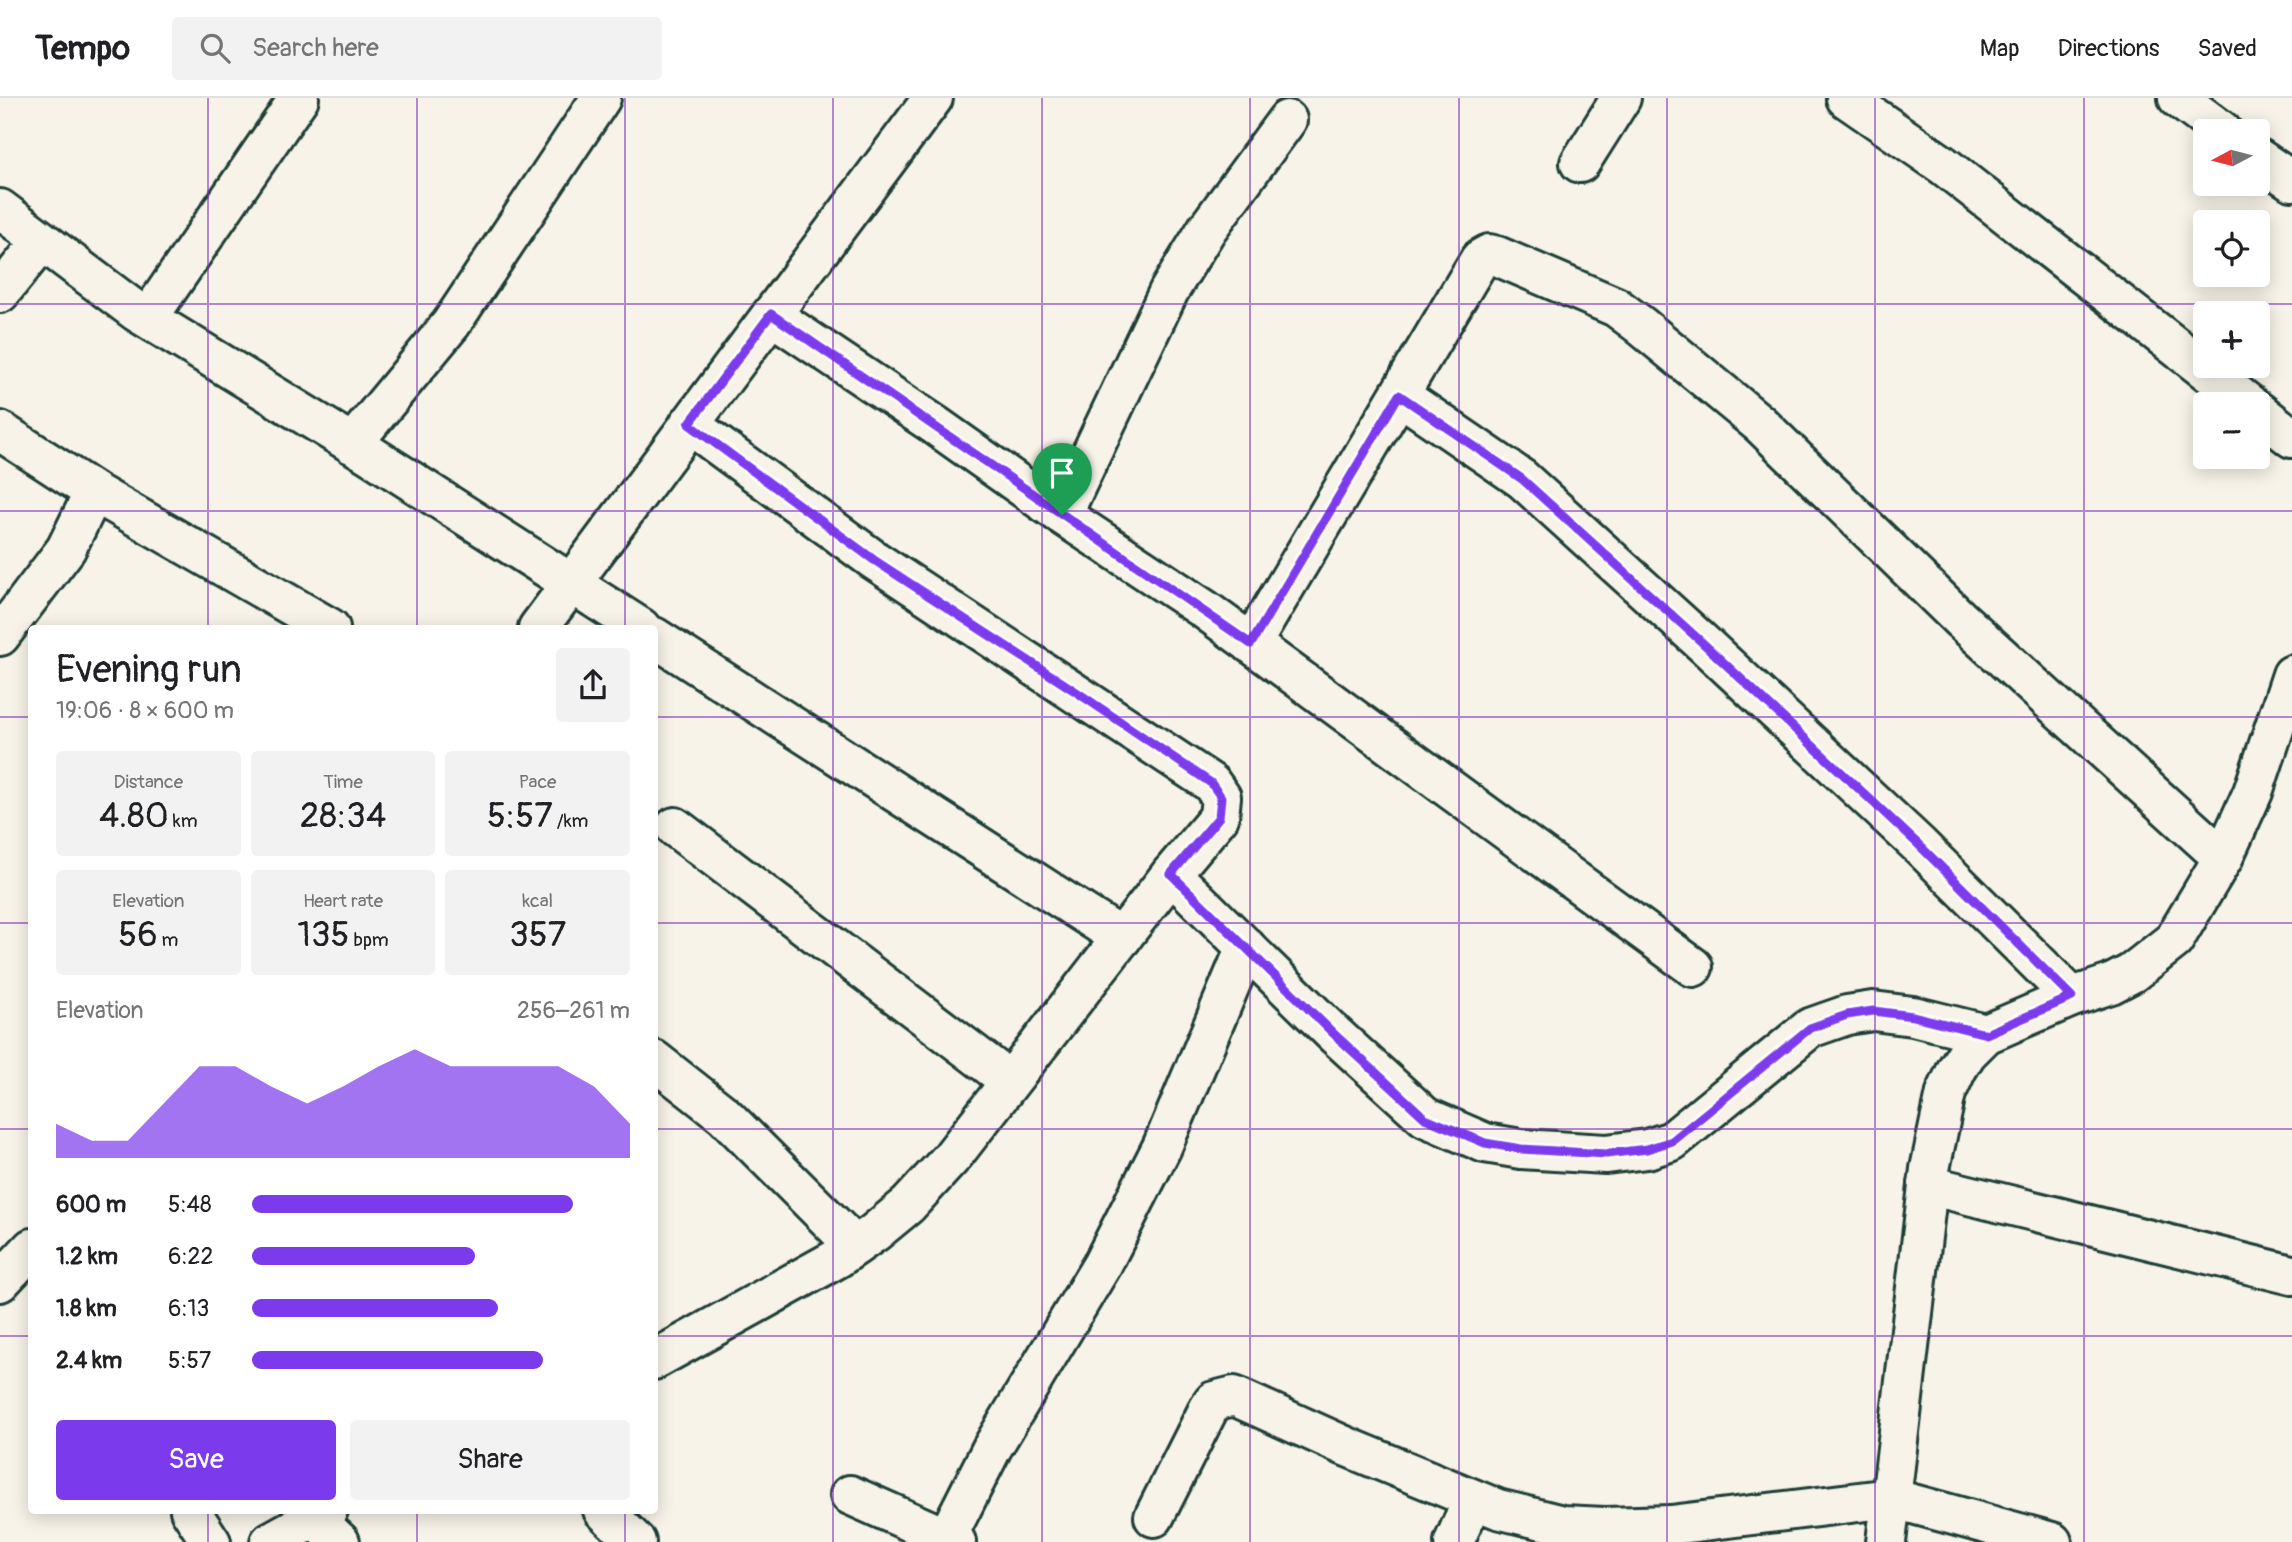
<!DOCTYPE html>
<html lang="en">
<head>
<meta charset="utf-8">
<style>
	:root { --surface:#fff; --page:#f2f2f2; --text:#202124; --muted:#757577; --line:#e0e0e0; --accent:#7c3aed }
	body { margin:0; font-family:Pangolin,sans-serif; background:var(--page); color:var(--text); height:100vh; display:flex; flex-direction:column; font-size:26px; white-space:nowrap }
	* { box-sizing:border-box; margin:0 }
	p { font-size:23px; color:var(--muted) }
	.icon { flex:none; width:38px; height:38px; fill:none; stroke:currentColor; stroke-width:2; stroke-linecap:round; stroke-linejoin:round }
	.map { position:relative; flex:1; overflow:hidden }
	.sheet { position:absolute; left:28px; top:527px; width:630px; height:889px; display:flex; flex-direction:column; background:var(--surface); border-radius:7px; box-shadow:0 4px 18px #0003 }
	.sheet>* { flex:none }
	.needle { width:46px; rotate:263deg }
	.tools { position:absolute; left:2193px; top:21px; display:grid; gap:14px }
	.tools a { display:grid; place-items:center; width:77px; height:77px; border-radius:7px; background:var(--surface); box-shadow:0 4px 18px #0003; font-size:35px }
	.pin { position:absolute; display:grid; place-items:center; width:60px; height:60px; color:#fff; margin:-72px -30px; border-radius:50% 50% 50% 0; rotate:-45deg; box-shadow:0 0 7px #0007 }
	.pin .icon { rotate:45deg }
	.round { display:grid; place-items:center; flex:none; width:74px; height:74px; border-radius:7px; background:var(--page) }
	.head { display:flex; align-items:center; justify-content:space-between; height:119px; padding:0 28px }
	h1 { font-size:38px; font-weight:600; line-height:52px }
	.metrics { display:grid; grid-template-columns:repeat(3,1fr); gap:10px; height:119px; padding:7px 28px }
	.metrics div { display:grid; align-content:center; border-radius:7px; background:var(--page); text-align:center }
	.metrics b { font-size:35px; font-weight:600 }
	.metrics small { font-size:19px; font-weight:400 }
	.metrics p { font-size:19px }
	.chart { height:196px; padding:14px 28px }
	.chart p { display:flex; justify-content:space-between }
	.chart svg { width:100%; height:126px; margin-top:7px; fill:var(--accent); opacity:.7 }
	.cta { display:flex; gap:14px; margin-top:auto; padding:14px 28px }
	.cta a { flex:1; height:80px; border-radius:7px; background:var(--accent); color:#fff; font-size:28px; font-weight:600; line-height:80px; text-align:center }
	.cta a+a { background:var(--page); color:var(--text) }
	ul { padding:0 28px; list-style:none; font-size:23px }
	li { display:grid; grid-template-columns:112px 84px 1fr; align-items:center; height:52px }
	li i { height:18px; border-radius:9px; background:var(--accent) }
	header { display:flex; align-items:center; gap:42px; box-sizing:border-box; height:98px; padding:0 35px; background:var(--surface); border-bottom:2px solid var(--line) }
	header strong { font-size:33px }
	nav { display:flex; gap:38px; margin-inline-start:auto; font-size:24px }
	.search { width:490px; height:63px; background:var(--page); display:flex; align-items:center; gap:18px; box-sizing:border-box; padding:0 24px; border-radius:7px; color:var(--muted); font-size:26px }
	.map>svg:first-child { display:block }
</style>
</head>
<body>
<header>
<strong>Tempo</strong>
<div class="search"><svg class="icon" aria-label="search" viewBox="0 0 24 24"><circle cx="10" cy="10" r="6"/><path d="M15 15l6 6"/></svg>Search here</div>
<nav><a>Map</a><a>Directions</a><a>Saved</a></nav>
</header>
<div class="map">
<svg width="2292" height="1444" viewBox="0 0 2292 1444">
	<rect width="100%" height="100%" fill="#f7f3e8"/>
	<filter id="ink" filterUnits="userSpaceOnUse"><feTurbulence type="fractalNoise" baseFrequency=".0143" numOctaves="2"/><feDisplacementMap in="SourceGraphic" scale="14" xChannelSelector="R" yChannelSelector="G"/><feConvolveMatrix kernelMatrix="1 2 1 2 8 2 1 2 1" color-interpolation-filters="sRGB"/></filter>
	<g filter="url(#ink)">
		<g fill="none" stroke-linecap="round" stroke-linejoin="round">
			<defs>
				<path id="street" d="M1846,0L1943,67L2249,306
					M2178,0L2222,33
					M2258,60L2292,83
					M1580,65L1621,0
					M0,111L137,214L369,356L641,530
					M0,195L42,143
					M771,217L935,327L1062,417L1204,511L1693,869
					M148,220L299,0
					M1399,297L1522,381L1706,548L1919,747L2072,899
					M2258,313L2292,340
					M689,326L874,462L1211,685L1221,699L1219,719L1171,776
					M0,333L94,394L330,530
					M352,346L451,226L601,0
					M1062,417L1169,193L1207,131L1287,22
					M538,530L933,0
					M0,538L66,451L94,394
					M654,539L1122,840
					M1251,546L1480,161L1489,156L1497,158L1616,209L1640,227L1760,326L1961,522L2223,760
					M675,729L1010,983
					M654,962L724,1017L855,1148
					M1928,1087L2292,1177
					M0,1184L32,1150
					M850,1397L956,1444
					M190,1412L211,1444
					M603,1412L636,1444
					M1154,1419L1209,1310L1214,1303L1234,1298L1345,1348L1498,1411L1563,1427L1605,1429L1671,1427L1891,1400L2052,1444
					M314,1420L340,1444
					M947,1439L992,1350L1102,1167L1162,1049L1246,849
					M1454,1444L1473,1401"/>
				<path id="secondary" d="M654,1262L838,1160L874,1135L908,1107L952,1059L1171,776L1333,935L1425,1019L1485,1045L1521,1051L1606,1056L1647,1051L1672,1043L1810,930L1847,917L1873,913L1913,918L1986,936
					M270,1444L328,1412
					M1886,1444L1930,1071L1946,995L1957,971L1967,955L1986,936L2072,899L2111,886L2132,875L2174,842L2223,760L2253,694L2292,577"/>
			</defs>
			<!-- street casing -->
			<use href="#street" stroke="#1f3d34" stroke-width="44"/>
			<!-- secondary casing -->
			<use href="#secondary" stroke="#1f3d34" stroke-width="44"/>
			<!-- street -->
			<use href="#street" stroke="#f7f3e8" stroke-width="38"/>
			<!-- secondary -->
			<use href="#secondary" stroke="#f7f3e8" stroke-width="38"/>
		</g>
	</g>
	<g fill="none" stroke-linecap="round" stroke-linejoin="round" filter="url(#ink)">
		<defs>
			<path id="route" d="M771,216L1251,546L1399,297L1522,381L1706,548L1919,747L2072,899L1986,936L1913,918L1873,913L1847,917L1810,930L1672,1043L1647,1051L1606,1056L1521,1051L1485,1045L1425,1020L1333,935L1171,776L1219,719L1221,699L1211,685L1075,593L874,462L689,326Z"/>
		</defs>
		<!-- route casing -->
		<use href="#route" stroke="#fff" stroke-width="14"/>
		<!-- route -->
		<use href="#route" stroke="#7c3aed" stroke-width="9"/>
	</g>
	<!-- grid -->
	<path fill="none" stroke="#7b2cbf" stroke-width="2" stroke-opacity="0.55" d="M208,0V530M417,0V530M625,0V530M833,0V1444M1042,0V1444M1250,0V1444M1459,0V1444M1667,0V1444M1875,0V1444M2084,0V1444M0,206H2292M0,413H2292M0,619H32M654,619H2292M0,825H32M654,825H2292M0,1031H32M654,1031H2292M0,1238H32M654,1238H2292M208,1412V1444M417,1412V1444M625,1412V1444"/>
</svg>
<div class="tools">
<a><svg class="needle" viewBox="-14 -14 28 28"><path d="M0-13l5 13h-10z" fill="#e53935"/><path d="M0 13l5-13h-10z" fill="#757577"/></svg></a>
<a><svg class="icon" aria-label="locate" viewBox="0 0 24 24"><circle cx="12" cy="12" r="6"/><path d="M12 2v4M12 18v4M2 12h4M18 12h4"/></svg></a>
<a>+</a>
<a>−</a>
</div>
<div class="pin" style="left:1062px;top:417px;background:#1e9e55"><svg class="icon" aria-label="arrive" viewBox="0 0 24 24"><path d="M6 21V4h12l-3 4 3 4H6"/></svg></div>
<section class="sheet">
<div class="head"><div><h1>Evening run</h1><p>19:06 · 8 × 600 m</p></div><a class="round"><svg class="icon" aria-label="share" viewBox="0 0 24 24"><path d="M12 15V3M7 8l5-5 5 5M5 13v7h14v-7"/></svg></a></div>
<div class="metrics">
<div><p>Distance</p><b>4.80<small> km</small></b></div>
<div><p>Time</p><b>28:34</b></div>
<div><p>Pace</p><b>5:57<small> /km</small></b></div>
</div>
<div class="metrics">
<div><p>Elevation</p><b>56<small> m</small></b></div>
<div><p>Heart rate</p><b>135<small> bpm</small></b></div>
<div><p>kcal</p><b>357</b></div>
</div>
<div class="chart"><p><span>Elevation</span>256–261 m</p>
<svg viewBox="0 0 160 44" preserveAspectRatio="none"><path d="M0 44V32L10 38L20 38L30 25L40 12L50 12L60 19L70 25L80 19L90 12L100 6L110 12L120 12L130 12L140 12L150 19L160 32V44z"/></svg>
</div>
<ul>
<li><b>600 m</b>5:48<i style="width:85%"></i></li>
<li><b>1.2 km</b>6:22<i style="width:59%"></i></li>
<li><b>1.8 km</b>6:13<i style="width:65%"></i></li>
<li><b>2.4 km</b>5:57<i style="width:77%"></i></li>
</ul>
<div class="cta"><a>Save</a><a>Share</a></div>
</section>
</div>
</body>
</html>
